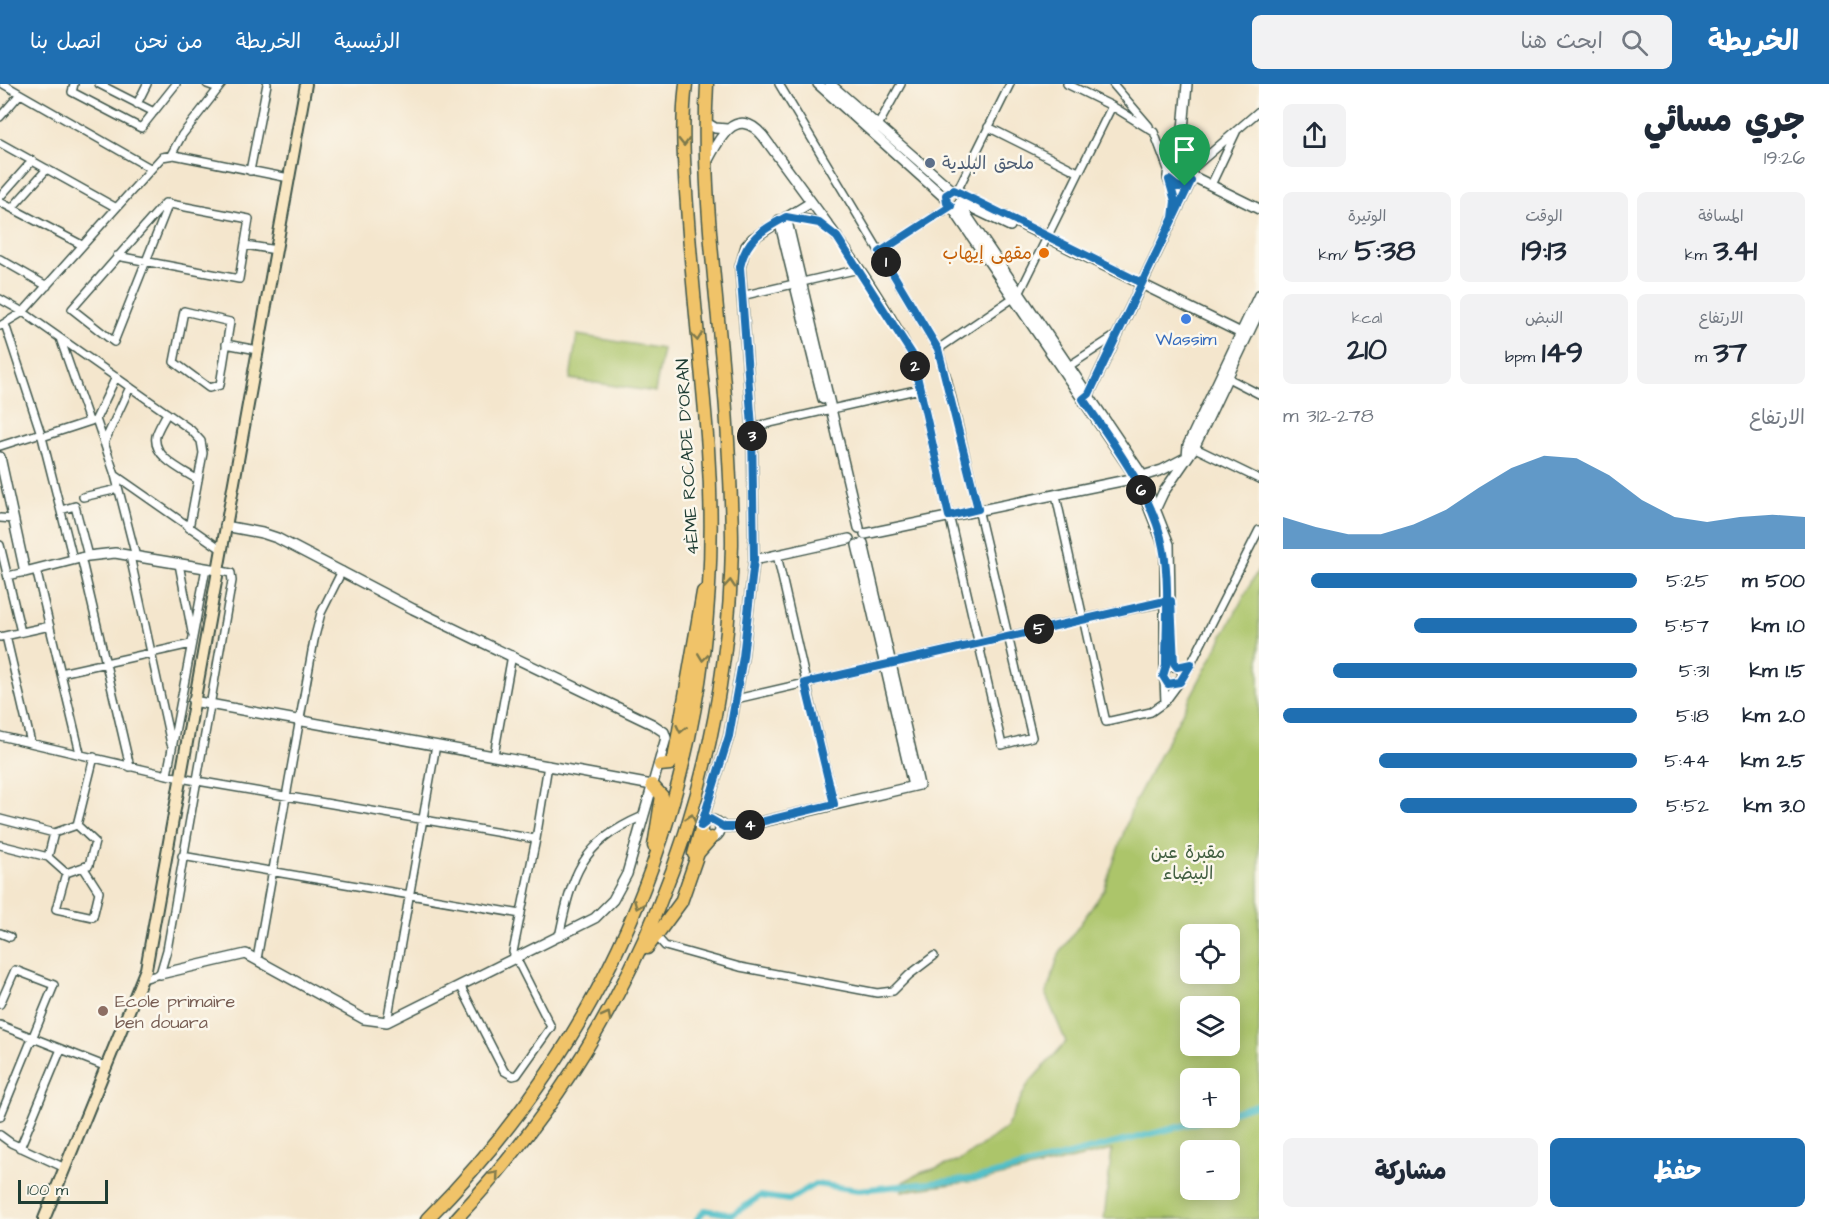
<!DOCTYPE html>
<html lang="ar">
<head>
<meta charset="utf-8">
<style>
	:root { --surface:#fff; --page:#f2f2f3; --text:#1f2937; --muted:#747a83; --accent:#1f6fb2 }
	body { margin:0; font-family:"Architects Daughter","Playpen Sans Arabic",sans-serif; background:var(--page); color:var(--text); direction:rtl; height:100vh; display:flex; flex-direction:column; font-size:22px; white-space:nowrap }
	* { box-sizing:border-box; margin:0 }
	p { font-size:20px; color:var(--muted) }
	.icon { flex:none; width:33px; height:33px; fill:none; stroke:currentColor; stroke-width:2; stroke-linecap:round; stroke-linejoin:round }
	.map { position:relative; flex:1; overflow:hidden; direction:ltr }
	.details { display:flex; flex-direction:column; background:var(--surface); width:570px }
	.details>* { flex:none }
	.buttons { position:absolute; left:1180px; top:840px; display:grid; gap:12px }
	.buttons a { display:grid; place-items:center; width:60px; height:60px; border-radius:9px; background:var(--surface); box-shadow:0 3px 15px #0003; font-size:30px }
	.scale { position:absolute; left:18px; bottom:15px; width:90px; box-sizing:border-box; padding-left:6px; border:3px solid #1f3d34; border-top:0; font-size:16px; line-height:21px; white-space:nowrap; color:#1f3d34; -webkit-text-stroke:4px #fbf7ec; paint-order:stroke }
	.pin { position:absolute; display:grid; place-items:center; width:51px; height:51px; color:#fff; margin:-62px -26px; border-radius:50% 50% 50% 0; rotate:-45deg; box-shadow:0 0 6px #0007 }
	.pin .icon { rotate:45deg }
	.km { position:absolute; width:30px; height:30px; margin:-15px; border-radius:50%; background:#222; color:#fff; font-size:16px; line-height:30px; text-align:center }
	.round { display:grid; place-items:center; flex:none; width:63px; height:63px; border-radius:9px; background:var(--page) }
	.headline { display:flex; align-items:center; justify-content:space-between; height:102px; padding:0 24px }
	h1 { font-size:33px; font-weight:800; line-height:45px }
	.figures { display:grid; grid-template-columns:repeat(3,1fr); gap:9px; height:102px; padding:6px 24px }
	.figures div { display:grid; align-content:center; border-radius:9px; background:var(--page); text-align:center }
	.figures b { font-size:30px; font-weight:800 }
	.figures small { font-size:16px; font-weight:400 }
	.figures p { font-size:16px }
	.chart { height:168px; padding:12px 24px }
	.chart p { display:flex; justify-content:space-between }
	.chart svg { width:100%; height:108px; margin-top:6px; fill:var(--accent); opacity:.7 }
	.primary-button { display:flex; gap:12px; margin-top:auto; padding:12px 24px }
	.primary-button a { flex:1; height:69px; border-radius:9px; background:var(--accent); color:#fff; font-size:24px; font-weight:800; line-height:69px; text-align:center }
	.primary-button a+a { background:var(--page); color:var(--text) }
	ul { padding:0 24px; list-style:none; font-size:20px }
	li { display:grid; grid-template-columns:96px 72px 1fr; align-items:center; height:45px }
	li i { height:15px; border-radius:8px; background:var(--accent) }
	header { display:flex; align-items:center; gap:36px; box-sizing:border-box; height:84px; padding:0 30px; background:var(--accent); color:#fff }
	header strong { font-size:28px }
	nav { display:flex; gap:33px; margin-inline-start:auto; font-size:21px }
	.search { width:420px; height:54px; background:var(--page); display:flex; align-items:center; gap:15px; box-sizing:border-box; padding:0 21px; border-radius:9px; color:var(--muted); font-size:22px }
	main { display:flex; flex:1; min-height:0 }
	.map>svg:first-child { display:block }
</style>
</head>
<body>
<header>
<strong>الخريطة</strong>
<div class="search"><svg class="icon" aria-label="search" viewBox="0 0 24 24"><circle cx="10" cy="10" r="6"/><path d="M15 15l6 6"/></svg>ابحث هنا</div>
<nav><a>الرئيسية</a><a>الخريطة</a><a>من نحن</a><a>اتصل بنا</a></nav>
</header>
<main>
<section class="details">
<div class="headline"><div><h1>جري مسائي</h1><p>19:26</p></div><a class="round"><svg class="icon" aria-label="share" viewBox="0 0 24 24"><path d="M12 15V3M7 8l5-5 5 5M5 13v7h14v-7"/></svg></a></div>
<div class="figures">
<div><p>المسافة</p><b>3.41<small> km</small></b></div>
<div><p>الوقت</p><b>19:13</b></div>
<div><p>الوتيرة</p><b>5:38<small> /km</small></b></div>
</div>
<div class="figures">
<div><p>الارتفاع</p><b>37<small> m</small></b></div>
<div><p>النبض</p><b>149<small> bpm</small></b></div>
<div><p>kcal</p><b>210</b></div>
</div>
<div class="chart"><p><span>الارتفاع</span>278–312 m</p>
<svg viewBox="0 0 160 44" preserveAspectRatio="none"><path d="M0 44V31L10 35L20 38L30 38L40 34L50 28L60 19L70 11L80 6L90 7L100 14L110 24L120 31L130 33L140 31L150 30L160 31V44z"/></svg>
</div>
<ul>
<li><b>500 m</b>5:25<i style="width:92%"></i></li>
<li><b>1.0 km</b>5:57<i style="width:63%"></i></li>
<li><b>1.5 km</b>5:31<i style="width:86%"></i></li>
<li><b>2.0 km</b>5:18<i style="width:100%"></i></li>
<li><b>2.5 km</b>5:44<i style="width:73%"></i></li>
<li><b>3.0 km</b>5:52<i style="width:67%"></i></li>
</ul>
<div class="primary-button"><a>حفظ</a><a>مشاركة</a></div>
</section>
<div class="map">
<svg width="1259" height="1135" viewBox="0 0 1259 1135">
	<rect width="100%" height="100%" fill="#fbf7ec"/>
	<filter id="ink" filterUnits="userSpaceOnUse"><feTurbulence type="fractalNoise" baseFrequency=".0167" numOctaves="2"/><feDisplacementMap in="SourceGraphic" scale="12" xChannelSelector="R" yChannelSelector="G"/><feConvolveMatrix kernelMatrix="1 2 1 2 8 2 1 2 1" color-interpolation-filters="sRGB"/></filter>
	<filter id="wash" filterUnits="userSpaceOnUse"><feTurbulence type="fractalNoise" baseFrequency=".008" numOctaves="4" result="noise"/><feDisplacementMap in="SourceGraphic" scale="24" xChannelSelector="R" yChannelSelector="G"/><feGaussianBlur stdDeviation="1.35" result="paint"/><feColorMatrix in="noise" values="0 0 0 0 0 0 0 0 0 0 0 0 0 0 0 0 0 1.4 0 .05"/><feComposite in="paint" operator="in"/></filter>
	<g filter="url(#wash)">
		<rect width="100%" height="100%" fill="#f4e6cd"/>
		<!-- green -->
		<path fill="#acc56b" stroke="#668150" stroke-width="1.5" fill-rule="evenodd" d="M577,251L663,265L655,308L570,295Z
			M1259,484V1135H1104L1112,1066L988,1095L902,1107L903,1098L920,1089L959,1077L1006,1044L1028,1000L1066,958L1046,911L1059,870L1104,806L1133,721ZM1191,850H1230V890H1191ZM1191,922H1230V962H1191ZM1191,994H1230V1034H1191ZM1191,1066H1230V1106H1191Z"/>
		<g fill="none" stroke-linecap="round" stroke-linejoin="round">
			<!-- canal -->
			<path stroke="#52c0c9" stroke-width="6" d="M1230,1029L1259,1020
				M697,1135L705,1126L732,1131L760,1112L789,1116L815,1100L859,1106L979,1094L1213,1034"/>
		</g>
	</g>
	<g filter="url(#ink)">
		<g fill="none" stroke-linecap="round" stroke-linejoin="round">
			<defs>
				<path id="minor" d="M3,0L150,84
					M74,0L72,8L141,44L176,0
					M99,0L154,28
					M207,0L218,4
					M779,0L938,265L947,294L1032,653L1002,661L914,279C908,255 848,161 828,144C817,135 803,134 789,133
					M1067,0L1112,22L1154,48L1169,88
					M1113,0L1149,42
					M137,20L147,0
					M0,33L20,10
					M988,43L1078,88
					M876,45L901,0
					M0,59L115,123
					M171,71L182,51L222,0
					M1191,86L1259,27
					M250,87L267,0
					M1211,101L1237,46
					M957,107L1010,0
					M0,113L32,77
					M0,118L82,161
					M12,124L47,85
					M245,161L276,166
					M880,168L951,122
					M117,172L239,195L249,135L165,119L72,225L114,258L169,119
					M0,175L47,202
					M741,212L859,185
					M0,215L23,228L191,346L201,357L203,369L189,444
					M184,227L230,238L220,301L209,304L174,278Z
					M5,240L42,353L73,475
					M0,242L23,228L162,73L174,71L289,94
					M60,254L89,337
					M226,260L257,266
					M938,265L1019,210L1112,22
					M1069,282L1118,250
					M1224,292L1259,310
					M116,293L96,335L115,391L136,473
					M167,329C164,336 158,344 156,352C152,373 184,387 198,396
					M752,343L920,305
					M42,353L91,337
					M104,359L130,303
					M0,362L41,349
					M1191,362L1259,395
					M115,391L221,465
					M1143,392L1170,460L1172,575C1175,582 1183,585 1182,593L1174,601L1164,595C1163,576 1180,586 1191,580L1181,596
					M1136,394L1164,465V586
					M1056,412L1106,638L1151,628L1165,618
					M83,413L118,405
					M61,426L75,422L88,472
					M0,434L13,435
					M0,461L21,548
					M777,471L834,720
					M130,472L171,660
					M81,473L130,683
					M179,480L192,548
					M36,485L80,669
					M8,492L25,488
					M6,552L31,659
					M0,553L50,542
					M1191,580L1259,446
					M61,589L191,560
					M1164,595L1165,618L1179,599
					M736,615L1083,535L1171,517
					M0,652L180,694L536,755L548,681
					M494,671L512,571
					M167,691L206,484
					M0,735L54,749L77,741L95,758L89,781L66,789L48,773L54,749
					M77,741L94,673
					M0,761L48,773
					M182,772L521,830
					M66,789L56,825L93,833L99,808L83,783
					M0,849L10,853
					M656,852L665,862L740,883L877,909L893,907L909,891L934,872
					M559,853C572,791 580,759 643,732
					M257,875L314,556L321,529L342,487
					M143,895L160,890L167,866L232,497L231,489L217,486
					M460,901L504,987L513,992L517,991L551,943L513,868L536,755
					M0,920L15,886L54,901L0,1033
					M387,938L436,661
					M0,941L107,983
					M0,1051L11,1059L65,1084
					M20,1064L61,965"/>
				<path id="tertiary" d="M818,0L945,114
					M830,0L952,106
					M705,38L715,44L727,45
					M706,80C718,56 736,20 763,52L837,153
					M1168 92a12 12 0 1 1 24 0a12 12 0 1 1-24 0Z
					M1177,81L1182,57L1187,0
					M1192,92L1259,125
					M961,111L1247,252
					M960,118L1010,142
					M959,120L1143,392
					M951,122L1136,394
					M786,133L859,444
					M779,136L823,315
					M1085,313L1089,310L1191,97
					M0,373L25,488L88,472L115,469L217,486
					M1187,373L1188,361L1259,211
					M1156,424L1163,409L1194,364L1259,227
					M865,450L1136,394L1162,386L1187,373
					M857,461L913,702
					M754,476L849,455
					M193,617L652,701
					M702 745a9 9 0 1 1 18 0a9 9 0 1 1-18 0Z
					M718,738L724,743H740L919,701L863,459
					M701,742L729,652L743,573L754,476L752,343L740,183L746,162L753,154L810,119
					M160,890L246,870L364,935L387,938L595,834L613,816L627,790L666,654L664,648L652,640L413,525L277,454L262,449L225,442"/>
				<path id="secondary" d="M44,1135L146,885L306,0"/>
				<path id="motorway" d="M660,681L670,680L674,675L703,508
					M652,701L662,712L654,762
					M694,770L701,745
					M647,864L681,818L698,769L711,754
					M427,1135C634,927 728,656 708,365C702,283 692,203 687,122C684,81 681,40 686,0
					M456,1135C630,950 728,716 732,460C732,426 730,391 728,357C722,238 700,120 707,0"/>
			</defs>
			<!-- minor casing -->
			<use href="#minor" stroke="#3f564b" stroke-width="10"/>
			<!-- tertiary casing -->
			<use href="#tertiary" stroke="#3f564b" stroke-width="12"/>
			<!-- secondary casing -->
			<use href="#secondary" stroke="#3f564b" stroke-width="14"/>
			<!-- motorway casing -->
			<use href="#motorway" stroke="#3f564b" stroke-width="15"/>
			<!-- minor -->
			<use href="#minor" stroke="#fff" stroke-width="7"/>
			<!-- tertiary -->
			<use href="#tertiary" stroke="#fff" stroke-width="9"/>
			<!-- secondary -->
			<use href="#secondary" stroke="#f9e7c3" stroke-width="10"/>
			<!-- motorway -->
			<use href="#motorway" stroke="#f0c369" stroke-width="12"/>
		</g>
		<!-- one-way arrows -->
		<defs><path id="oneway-chevron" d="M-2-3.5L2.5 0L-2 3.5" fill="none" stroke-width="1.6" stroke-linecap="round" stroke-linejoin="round" transform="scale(1.5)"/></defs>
		<g stroke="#7d794c">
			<use href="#oneway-chevron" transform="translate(684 58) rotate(89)"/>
			<use href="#oneway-chevron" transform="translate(697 253) rotate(84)"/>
			<use href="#oneway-chevron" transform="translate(730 500) rotate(-86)"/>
			<use href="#oneway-chevron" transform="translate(703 573) rotate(97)"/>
			<use href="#oneway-chevron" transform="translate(681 645) rotate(102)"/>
			<use href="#oneway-chevron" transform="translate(691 734) rotate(-73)"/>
			<use href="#oneway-chevron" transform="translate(638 821) rotate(113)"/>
			<use href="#oneway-chevron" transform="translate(607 932) rotate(-62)"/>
			<use href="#oneway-chevron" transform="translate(495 1091) rotate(-49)"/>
		</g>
	</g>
	<g fill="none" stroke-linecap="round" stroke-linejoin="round" filter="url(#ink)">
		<defs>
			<path id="route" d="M1185,102L1191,97L1142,199L954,106L946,111L947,119L951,122L880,168L938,265L978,425L949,432L912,270L837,153L819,139L786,133C762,146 746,155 740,183L752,343L754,476L743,573L729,652L701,742L710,735L724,743H740L834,720L805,599L1165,517H1171L1174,579L1177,583L1191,580L1180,598L1168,600L1163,592L1166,582C1166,546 1170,497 1163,463C1154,412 1111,357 1083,315L1089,310L1173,134L1175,117L1169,96L1178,103L1185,102"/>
		</defs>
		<!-- route casing -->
		<use href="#route" stroke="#fff" stroke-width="12"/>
		<!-- route -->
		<use href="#route" stroke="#1f6fb2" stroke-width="8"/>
	</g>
	<!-- markers -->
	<circle fill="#5c6f8a" stroke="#fbf7ec" stroke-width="2" cx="930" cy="79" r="6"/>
	<circle fill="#e8710a" stroke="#fbf7ec" stroke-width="2" cx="1044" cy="169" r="6"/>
	<circle fill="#3f7fe0" stroke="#fbf7ec" stroke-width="2" cx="1186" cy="235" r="6"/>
	<circle fill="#8d6e63" stroke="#fbf7ec" stroke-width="2" cx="103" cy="927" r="6"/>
	<g text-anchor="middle" stroke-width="5" stroke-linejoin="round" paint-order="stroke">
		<!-- service labels -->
		<g font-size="18" fill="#4e5e75" stroke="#fbf7ec" text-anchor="start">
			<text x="942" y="85">ملحق البلدية</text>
		</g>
		<!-- food labels -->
		<g font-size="18" fill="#c56008" stroke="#fbf7ec" text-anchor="end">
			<text x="1032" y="175">مقهى إيهاب</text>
		</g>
		<!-- shop labels -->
		<g font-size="18" fill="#366cbe" stroke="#fbf7ec">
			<text x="1186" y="261">Wassim</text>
		</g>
		<!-- street labels -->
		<g font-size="18" fill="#1f3d34" stroke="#fbf7ec">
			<text transform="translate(687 373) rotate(-93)" y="6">4ÈME ROCADE D'ORAN</text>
		</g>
		<!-- park labels -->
		<g font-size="18" fill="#425f42" stroke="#fbf7ec">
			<text x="1188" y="774">مقبرة عين<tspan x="1188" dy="21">البيضاء</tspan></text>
		</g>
		<!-- education labels -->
		<g font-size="18" fill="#785e54" stroke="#fbf7ec" text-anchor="start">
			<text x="115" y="923">Ecole primaire<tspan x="115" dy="21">ben douara</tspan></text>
		</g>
	</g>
</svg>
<div class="buttons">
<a><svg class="icon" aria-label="locate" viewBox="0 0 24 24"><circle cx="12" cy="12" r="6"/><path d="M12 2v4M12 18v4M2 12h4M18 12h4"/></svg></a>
<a><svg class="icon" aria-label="layers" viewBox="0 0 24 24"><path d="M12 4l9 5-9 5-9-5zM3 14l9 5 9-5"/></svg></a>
<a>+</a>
<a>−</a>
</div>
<div class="scale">100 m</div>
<div class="pin" style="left:1185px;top:102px;background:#1e9e55"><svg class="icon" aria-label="arrive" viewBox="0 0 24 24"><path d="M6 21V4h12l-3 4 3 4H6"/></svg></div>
<b class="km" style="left:886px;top:178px">1</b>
<b class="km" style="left:915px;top:282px">2</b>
<b class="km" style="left:752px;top:352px">3</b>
<b class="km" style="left:750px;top:741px">4</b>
<b class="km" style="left:1039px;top:545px">5</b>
<b class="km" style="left:1141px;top:406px">6</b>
</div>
</main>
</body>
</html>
